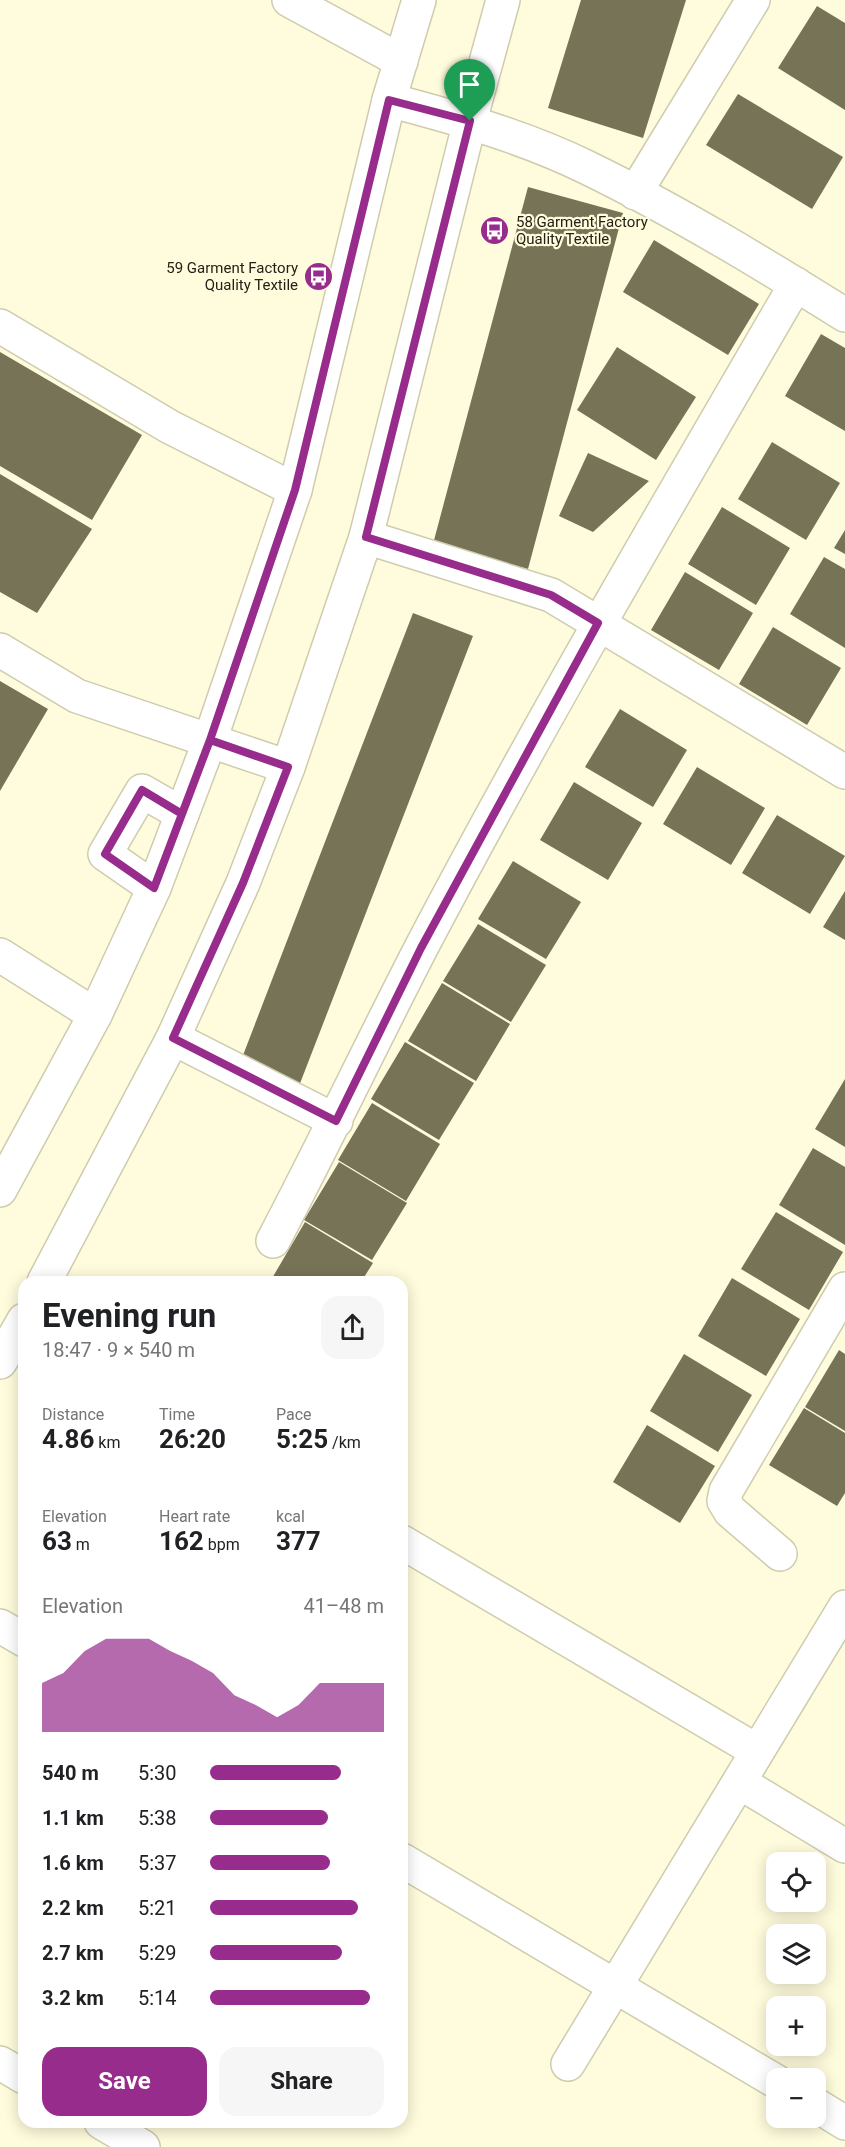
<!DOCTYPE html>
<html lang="en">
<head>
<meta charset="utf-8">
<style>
	:root { --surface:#fff; --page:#f6f6f6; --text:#202124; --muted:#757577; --accent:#982c8d }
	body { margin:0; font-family:Roboto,sans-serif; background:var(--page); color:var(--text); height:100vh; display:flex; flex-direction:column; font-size:22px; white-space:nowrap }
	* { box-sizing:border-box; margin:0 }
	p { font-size:20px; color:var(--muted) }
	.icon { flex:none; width:33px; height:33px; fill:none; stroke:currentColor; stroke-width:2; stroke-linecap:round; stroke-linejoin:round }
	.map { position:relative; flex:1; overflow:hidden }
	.side { position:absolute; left:18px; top:1276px; width:390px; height:852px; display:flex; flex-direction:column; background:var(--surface); border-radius:18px; box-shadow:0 3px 15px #0003 }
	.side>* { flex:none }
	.fabs { position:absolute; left:766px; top:1852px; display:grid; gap:12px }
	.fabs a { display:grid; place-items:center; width:60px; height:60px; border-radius:12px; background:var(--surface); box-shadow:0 3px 15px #0003; font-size:30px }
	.pin { position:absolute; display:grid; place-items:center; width:51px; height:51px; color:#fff; margin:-62px -26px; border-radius:50% 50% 50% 0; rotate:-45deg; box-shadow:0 0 6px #0007 }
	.pin .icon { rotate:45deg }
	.round { display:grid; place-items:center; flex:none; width:63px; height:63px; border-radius:18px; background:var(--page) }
	.head { display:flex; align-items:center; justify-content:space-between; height:102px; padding:0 24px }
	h1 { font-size:33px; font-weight:700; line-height:45px }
	.stats { display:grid; grid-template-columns:repeat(3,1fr); gap:9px; height:102px; padding:6px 24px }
	.stats div { display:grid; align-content:center }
	.stats b { font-size:26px; font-weight:700 }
	.stats small { font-size:16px; font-weight:400 }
	.stats p { font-size:16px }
	.chart { height:168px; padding:12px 24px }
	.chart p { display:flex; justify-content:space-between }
	.chart svg { width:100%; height:108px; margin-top:6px; fill:var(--accent); opacity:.7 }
	.button { display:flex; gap:12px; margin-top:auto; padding:12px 24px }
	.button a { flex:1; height:69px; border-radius:18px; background:var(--accent); color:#fff; font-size:24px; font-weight:700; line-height:69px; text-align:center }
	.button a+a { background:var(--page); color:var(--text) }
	ul { padding:0 24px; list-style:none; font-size:20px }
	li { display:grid; grid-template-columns:96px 72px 1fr; align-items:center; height:45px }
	li i { height:15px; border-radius:8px; background:var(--accent) }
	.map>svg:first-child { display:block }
</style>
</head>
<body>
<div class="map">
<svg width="845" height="2147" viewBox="0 0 845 2147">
	<rect width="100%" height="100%" fill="#fffcdd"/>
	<!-- building -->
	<path fill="#767357" d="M581,0H686L643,138L548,108Z
		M817,6L845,23V110L778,68Z
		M738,94L843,157L812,209L706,145Z
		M528,187L623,213L528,569L433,544Z
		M654,240L759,304L728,355L623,292Z
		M821,334L845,348V431L785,396Z
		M617,347L696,397L656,460L577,410Z
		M0,352L142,435L92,520L0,466Z
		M772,442L840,483L806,540L738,499Z
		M588,453L649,481L593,532L559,516Z
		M0,474L92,529L37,613L0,592Z
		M722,507L790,548L756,605L688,564Z
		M845,530V554L834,548Z
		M824,557L845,569V648L790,614Z
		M685,572L753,613L719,670L651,630Z
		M413,613L473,636L299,1086L240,1063Z
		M773,627L841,668L807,725L739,684Z
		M0,681L48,709L0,791Z
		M620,709L687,750L653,807L585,767Z
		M697,767L765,808L731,865L663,824Z
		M574,782L642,823L608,880L540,840Z
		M777,815L845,856L810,914L742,873Z
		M513,861L581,902L546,959L478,919Z
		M845,891V940L823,927Z
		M478,924L546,965L511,1022L443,981Z
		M442,983L510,1024L476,1081L408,1041Z
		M405,1042L474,1083L439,1140L371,1099Z
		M845,1079V1147L815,1129Z
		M372,1103L440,1144L406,1201L338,1160Z
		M813,1148L845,1167V1245L779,1205Z
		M339,1162L407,1203L372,1260L304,1220Z
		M776,1212L843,1252L809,1310L741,1269Z
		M305,1222L373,1263L361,1282H275L271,1280Z
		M732,1278L800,1319L766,1376L698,1336Z
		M839,1350L845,1354V1431L805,1407Z
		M684,1354L752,1395L718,1452L650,1411Z
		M804,1408L845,1433V1493L837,1506L769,1465Z
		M647,1425L715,1466L680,1523L613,1482Z"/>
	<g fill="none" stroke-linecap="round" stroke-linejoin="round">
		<defs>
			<path id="minor" d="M289,0L401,61
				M389,100C457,118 525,137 588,168C676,211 762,263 845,315
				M635,193L753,0
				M0,326L170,427L295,490
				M366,537L551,595L845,772
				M0,650L77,696L288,767
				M154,888L105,854L142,791L182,814
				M0,955L95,1015
				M173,1038L336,1121
				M273,1241C324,1144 371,1045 421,948C539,723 668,504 796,284
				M402,1542L757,1751
				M780,1554L730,1511L724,1501L726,1491L845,1289
				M0,1626L24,1640
				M739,1782L845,1846
				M402,1860L777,2082
				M0,2063L24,2077
				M568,2064L845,1607
				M816,2105L845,2123
				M101,2122L143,2147"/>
			<path id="major" d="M0,1190L95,1015L154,888L210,740L295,490L389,100L419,0
				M44,1282L173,1038L243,883L288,767L366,537L470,121L503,0
				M0,1362L24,1320"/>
		</defs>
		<!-- minor casing -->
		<use href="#minor" stroke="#cfccae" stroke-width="36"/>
		<!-- major casing -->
		<use href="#major" stroke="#cfccae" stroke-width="36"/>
		<!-- minor -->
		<use href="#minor" stroke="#fff" stroke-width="33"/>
		<!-- major -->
		<use href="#major" stroke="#fff" stroke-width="33"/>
	</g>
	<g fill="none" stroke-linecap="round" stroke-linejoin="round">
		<defs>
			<path id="route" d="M470,121L389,100L295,490L210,740L154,888L105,854L142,790L182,814L210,740L288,767L243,883L173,1038L336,1121L421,948L598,623L551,595L366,537L470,121"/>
		</defs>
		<!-- route casing -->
		<use href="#route" stroke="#fff" stroke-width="12"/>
		<!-- route -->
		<use href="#route" stroke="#982c8d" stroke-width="8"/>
	</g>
	<!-- icons -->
	<defs>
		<symbol id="bus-disc" viewBox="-11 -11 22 22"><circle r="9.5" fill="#982c8d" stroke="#fffcdd"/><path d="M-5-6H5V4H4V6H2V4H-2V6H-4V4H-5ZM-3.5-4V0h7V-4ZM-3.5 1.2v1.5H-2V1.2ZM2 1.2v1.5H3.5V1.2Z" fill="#fff"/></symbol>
	</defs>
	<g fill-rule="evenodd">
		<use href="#bus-disc" x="478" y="214" width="33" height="33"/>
		<use href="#bus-disc" x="302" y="260" width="33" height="33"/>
	</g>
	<g text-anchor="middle" stroke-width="4.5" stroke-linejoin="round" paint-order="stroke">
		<!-- poi labels -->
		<g font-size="15" fill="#242217" stroke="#fffcdd" text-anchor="start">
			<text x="516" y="227">58 Garment Factory<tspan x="516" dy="17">Quality Textile</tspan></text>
			<text x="298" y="273" text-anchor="end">59 Garment Factory<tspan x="298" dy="17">Quality Textile</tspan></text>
		</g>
	</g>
</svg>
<div class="fabs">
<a><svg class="icon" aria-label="locate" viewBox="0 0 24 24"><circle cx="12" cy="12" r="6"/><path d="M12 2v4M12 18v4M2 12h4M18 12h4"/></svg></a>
<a><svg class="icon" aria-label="layers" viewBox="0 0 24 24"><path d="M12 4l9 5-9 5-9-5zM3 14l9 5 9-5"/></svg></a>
<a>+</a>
<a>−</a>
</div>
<div class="pin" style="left:470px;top:121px;background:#1e9e55"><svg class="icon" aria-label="arrive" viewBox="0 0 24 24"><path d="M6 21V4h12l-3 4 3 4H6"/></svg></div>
<section class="side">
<div class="head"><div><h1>Evening run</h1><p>18:47 · 9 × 540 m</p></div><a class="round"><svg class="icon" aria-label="share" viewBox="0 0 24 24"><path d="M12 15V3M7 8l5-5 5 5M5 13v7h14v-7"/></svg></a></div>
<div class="stats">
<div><p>Distance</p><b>4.86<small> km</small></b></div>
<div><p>Time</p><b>26:20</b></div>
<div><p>Pace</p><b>5:25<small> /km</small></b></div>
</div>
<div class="stats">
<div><p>Elevation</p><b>63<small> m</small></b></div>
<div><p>Heart rate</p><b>162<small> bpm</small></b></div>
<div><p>kcal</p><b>377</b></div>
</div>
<div class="chart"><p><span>Elevation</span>41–48 m</p>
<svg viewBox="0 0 160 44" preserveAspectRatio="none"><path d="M0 44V24L10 20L20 11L30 6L40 6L50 6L60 11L70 15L80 20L90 29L100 33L110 38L120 33L130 24L140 24L150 24L160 24V44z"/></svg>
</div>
<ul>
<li><b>540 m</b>5:30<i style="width:75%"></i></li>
<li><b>1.1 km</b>5:38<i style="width:68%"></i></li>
<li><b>1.6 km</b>5:37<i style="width:69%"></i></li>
<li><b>2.2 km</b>5:21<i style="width:85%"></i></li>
<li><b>2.7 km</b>5:29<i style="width:76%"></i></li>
<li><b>3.2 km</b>5:14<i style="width:92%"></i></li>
</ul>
<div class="button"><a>Save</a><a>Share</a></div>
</section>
</div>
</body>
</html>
